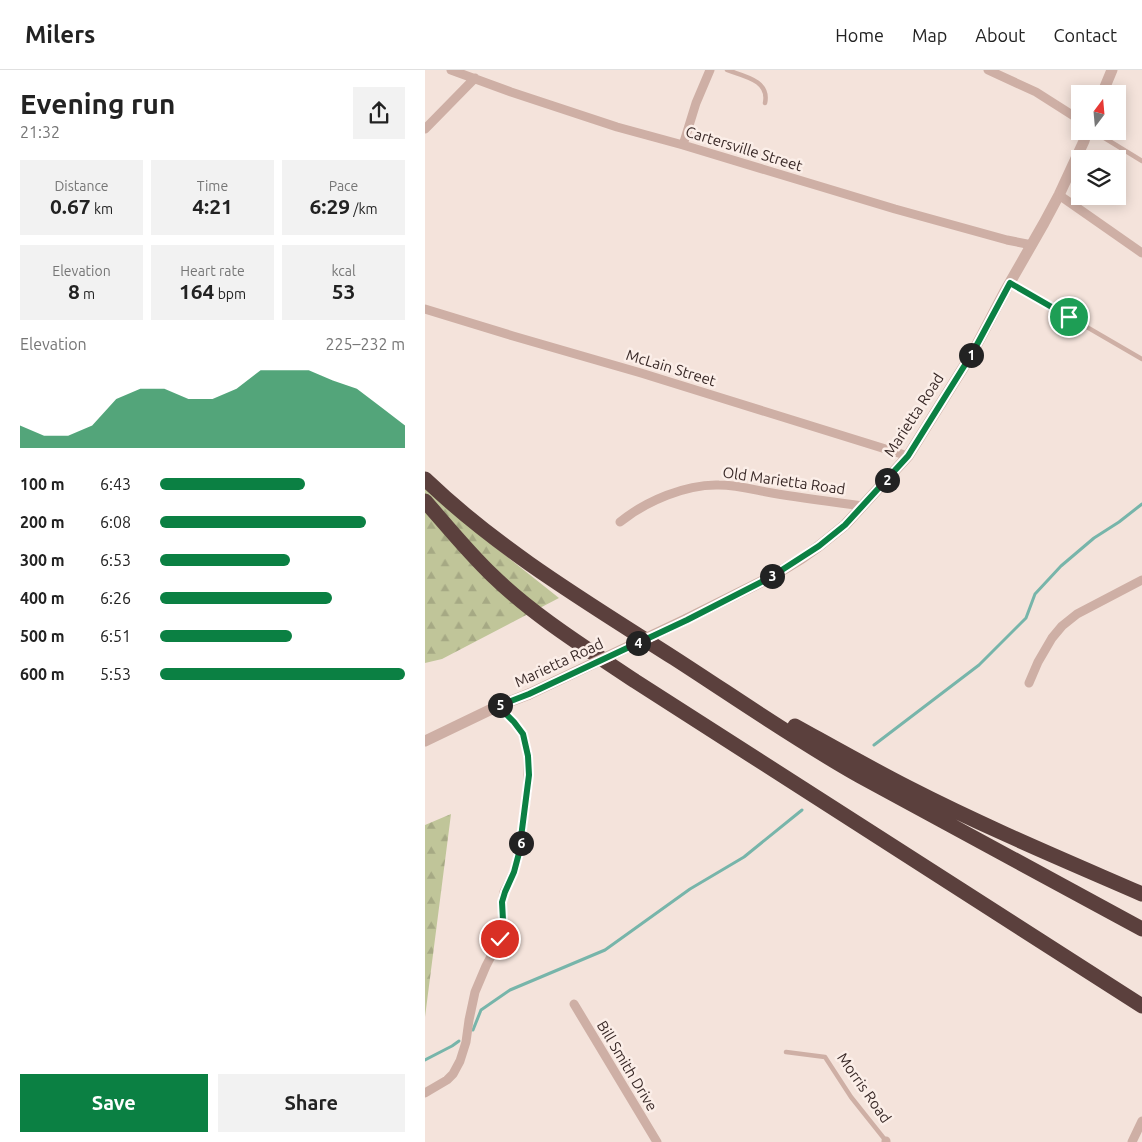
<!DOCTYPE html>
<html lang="en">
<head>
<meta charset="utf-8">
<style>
	:root { --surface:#fff; --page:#f2f2f2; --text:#222; --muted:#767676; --line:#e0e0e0; --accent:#0b8043 }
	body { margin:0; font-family:Ubuntu,sans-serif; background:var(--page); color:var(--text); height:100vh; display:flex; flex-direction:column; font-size:19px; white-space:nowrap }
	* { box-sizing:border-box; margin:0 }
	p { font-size:16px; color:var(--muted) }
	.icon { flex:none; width:28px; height:28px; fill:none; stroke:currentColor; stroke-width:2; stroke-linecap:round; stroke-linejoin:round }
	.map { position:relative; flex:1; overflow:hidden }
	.side { display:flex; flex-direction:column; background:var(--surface); width:425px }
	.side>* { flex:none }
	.needle { width:32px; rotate:16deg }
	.buttons { position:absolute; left:646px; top:15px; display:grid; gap:10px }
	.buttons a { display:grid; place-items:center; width:55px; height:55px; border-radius:0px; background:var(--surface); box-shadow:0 2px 12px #0003; font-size:25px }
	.pin { position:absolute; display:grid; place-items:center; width:42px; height:42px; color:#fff; margin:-21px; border:2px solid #fff; border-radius:50%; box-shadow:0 1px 5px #0007 }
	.km { position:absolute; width:25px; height:25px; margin:-12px; border-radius:50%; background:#222; color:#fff; font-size:14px; line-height:25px; text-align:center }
	.round { display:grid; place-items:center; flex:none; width:52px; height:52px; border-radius:0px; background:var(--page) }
	.overview { display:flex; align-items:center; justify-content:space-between; height:85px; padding:0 20px }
	h1 { font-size:28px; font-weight:600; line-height:38px }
	.stats { display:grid; grid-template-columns:repeat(3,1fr); gap:8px; height:85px; padding:5px 20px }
	.stats div { display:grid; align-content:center; border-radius:0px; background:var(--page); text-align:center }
	.stats b { font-size:21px; font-weight:600 }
	.stats small { font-size:14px; font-weight:400 }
	.stats p { font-size:14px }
	.chart { height:140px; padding:10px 20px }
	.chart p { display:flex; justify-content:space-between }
	.chart svg { width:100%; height:90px; margin-top:5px; fill:var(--accent); opacity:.7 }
	.primary-button { display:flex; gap:10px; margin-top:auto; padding:10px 20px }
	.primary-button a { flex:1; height:58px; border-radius:0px; background:var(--accent); color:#fff; font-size:20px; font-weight:600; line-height:58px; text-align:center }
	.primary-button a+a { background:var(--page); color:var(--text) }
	ul { padding:0 20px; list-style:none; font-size:16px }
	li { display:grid; grid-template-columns:80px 60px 1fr; align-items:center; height:38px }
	li i { height:12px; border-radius:6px; background:var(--accent) }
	header { display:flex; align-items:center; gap:30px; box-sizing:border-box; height:70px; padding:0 25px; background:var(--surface); border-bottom:1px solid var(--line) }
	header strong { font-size:24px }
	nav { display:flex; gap:28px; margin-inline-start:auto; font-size:18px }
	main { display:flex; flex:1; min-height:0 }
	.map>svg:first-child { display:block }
</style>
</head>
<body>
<header>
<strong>Milers</strong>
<nav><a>Home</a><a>Map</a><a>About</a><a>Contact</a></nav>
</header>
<main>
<section class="side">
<div class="overview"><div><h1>Evening run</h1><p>21:32</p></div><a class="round"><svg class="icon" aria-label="share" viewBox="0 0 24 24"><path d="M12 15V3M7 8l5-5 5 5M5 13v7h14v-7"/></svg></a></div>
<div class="stats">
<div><p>Distance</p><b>0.67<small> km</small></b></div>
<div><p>Time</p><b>4:21</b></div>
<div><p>Pace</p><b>6:29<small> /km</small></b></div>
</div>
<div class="stats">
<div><p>Elevation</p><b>8<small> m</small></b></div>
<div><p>Heart rate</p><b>164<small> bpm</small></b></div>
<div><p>kcal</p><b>53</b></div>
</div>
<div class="chart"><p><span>Elevation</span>225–232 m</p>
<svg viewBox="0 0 160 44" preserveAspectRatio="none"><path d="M0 44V33L10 38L20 38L30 33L40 20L50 15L60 15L70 20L80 20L90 15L100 6L110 6L120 6L130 11L140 15L150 24L160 33V44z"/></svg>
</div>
<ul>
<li><b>100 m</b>6:43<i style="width:59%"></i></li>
<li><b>200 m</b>6:08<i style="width:84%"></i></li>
<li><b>300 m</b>6:53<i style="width:53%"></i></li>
<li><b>400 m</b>6:26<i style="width:70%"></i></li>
<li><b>500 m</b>6:51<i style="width:54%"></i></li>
<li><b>600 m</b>5:53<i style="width:100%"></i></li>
</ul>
<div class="primary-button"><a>Save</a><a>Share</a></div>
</section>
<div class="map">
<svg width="717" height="1072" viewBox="0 0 717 1072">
	<defs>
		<pattern id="forest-firs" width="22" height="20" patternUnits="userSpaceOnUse" patternTransform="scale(1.25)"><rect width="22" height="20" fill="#c0c599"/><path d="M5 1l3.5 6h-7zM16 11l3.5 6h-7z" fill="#a6a984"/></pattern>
	</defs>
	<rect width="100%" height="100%" fill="#f4e3db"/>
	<!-- forest -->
	<path fill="url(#forest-firs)" d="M0,416L61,470L134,528L17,589L0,593Z
		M26,744L0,947V755Z"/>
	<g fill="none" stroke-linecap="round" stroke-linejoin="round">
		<!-- stream -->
		<path stroke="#77b5aa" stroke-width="3" d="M449,675L554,595L601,548L610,524L636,496L669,468L694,452L717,434
			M48,960L56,940L85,920L180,880L265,819L319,787L377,740
			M0,990L27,976L34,971"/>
		<!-- service -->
		<path stroke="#ceafa5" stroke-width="4.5" d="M302,0C318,6 345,10 340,33
			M668,61L717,91
			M586,213L717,289
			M361,982L400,987L426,1027L461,1071"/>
		<!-- minor -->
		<path stroke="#ceafa5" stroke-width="9" d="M26,0L86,22L192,57L258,75L470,139L582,170L607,175
			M563,0L611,22L655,50
			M0,59L50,8
			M258,75L271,33L285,0
			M634,125L717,183
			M0,239L88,266L216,303L483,386
			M195,452C221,431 261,414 294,415C312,415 330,420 347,423C377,428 408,432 438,436
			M604,613L613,592L627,568L637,556L652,544L717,510
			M149,934L232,1072
			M0,1023L22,1010L28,1004L35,991L41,972L44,950L50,922L61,896L75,869L78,850L77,832L79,822L89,802L94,783L103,714V686L98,664L89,652L73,636
			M461,1071V1072
			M707,1072L717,1051"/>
		<!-- tertiary -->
		<path stroke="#ceafa5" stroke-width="11" d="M677,24L687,0
			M262,549L346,507L377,488L394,476L420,455L483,386L548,282L579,223L619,153L634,125L659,71L662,61
			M0,671L73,636L104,624"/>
		<!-- motorway -->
		<path stroke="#5b403d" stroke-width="15" d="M0,409C74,480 163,533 249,588C311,628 371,670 435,706L717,859
			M0,431C22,456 43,482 67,505C109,546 161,578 210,611L717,936
			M370,656C408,677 445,698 484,718C560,757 639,790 717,824"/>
		<!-- tertiary-bridge -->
		<path stroke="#ceafa5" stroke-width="11" d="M104,624L262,549"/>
	</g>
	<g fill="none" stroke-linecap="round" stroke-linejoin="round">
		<defs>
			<path id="route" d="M75,869L78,850L77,832L80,822L89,802L94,783L104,705L103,686L98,664L89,652L73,636L104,624L262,550L346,507L394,476L420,455L483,386L548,282L585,213L644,247"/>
		</defs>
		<!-- route casing -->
		<use href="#route" stroke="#fff" stroke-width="10"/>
		<!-- route -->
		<use href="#route" stroke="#0b8043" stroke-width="6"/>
	</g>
	<g text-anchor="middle" stroke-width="5" stroke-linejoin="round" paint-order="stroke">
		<!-- street labels -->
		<g font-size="15" fill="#392927" stroke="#fbeee8">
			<text transform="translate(319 79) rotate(17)" y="5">Cartersville Street</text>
			<text transform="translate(246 298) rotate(17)" y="5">McLain Street</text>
			<text transform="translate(489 345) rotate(-57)" y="5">Marietta Road</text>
			<text transform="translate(359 411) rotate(8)" y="5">Old Marietta Road</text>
			<text transform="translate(134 593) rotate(-25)" y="5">Marietta Road</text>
			<text transform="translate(202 996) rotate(59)" y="5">Bill Smith Drive</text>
			<text transform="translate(439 1018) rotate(55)" y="5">Morris Road</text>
		</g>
	</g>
</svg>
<div class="buttons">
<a><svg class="needle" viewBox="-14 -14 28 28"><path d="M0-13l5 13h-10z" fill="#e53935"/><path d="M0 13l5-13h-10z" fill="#767676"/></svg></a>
<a><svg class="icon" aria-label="layers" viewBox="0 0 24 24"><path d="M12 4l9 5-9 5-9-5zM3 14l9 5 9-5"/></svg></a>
</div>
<div class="pin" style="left:644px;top:247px;background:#1e9e55"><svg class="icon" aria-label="arrive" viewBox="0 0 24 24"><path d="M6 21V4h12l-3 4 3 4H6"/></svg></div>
<div class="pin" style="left:75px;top:869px;background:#d93025"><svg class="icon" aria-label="check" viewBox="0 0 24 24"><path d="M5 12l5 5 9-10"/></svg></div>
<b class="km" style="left:546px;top:285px">1</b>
<b class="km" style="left:462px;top:410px">2</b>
<b class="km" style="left:347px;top:506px">3</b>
<b class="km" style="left:213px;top:573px">4</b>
<b class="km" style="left:75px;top:635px">5</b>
<b class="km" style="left:96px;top:773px">6</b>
</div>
</main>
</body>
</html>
